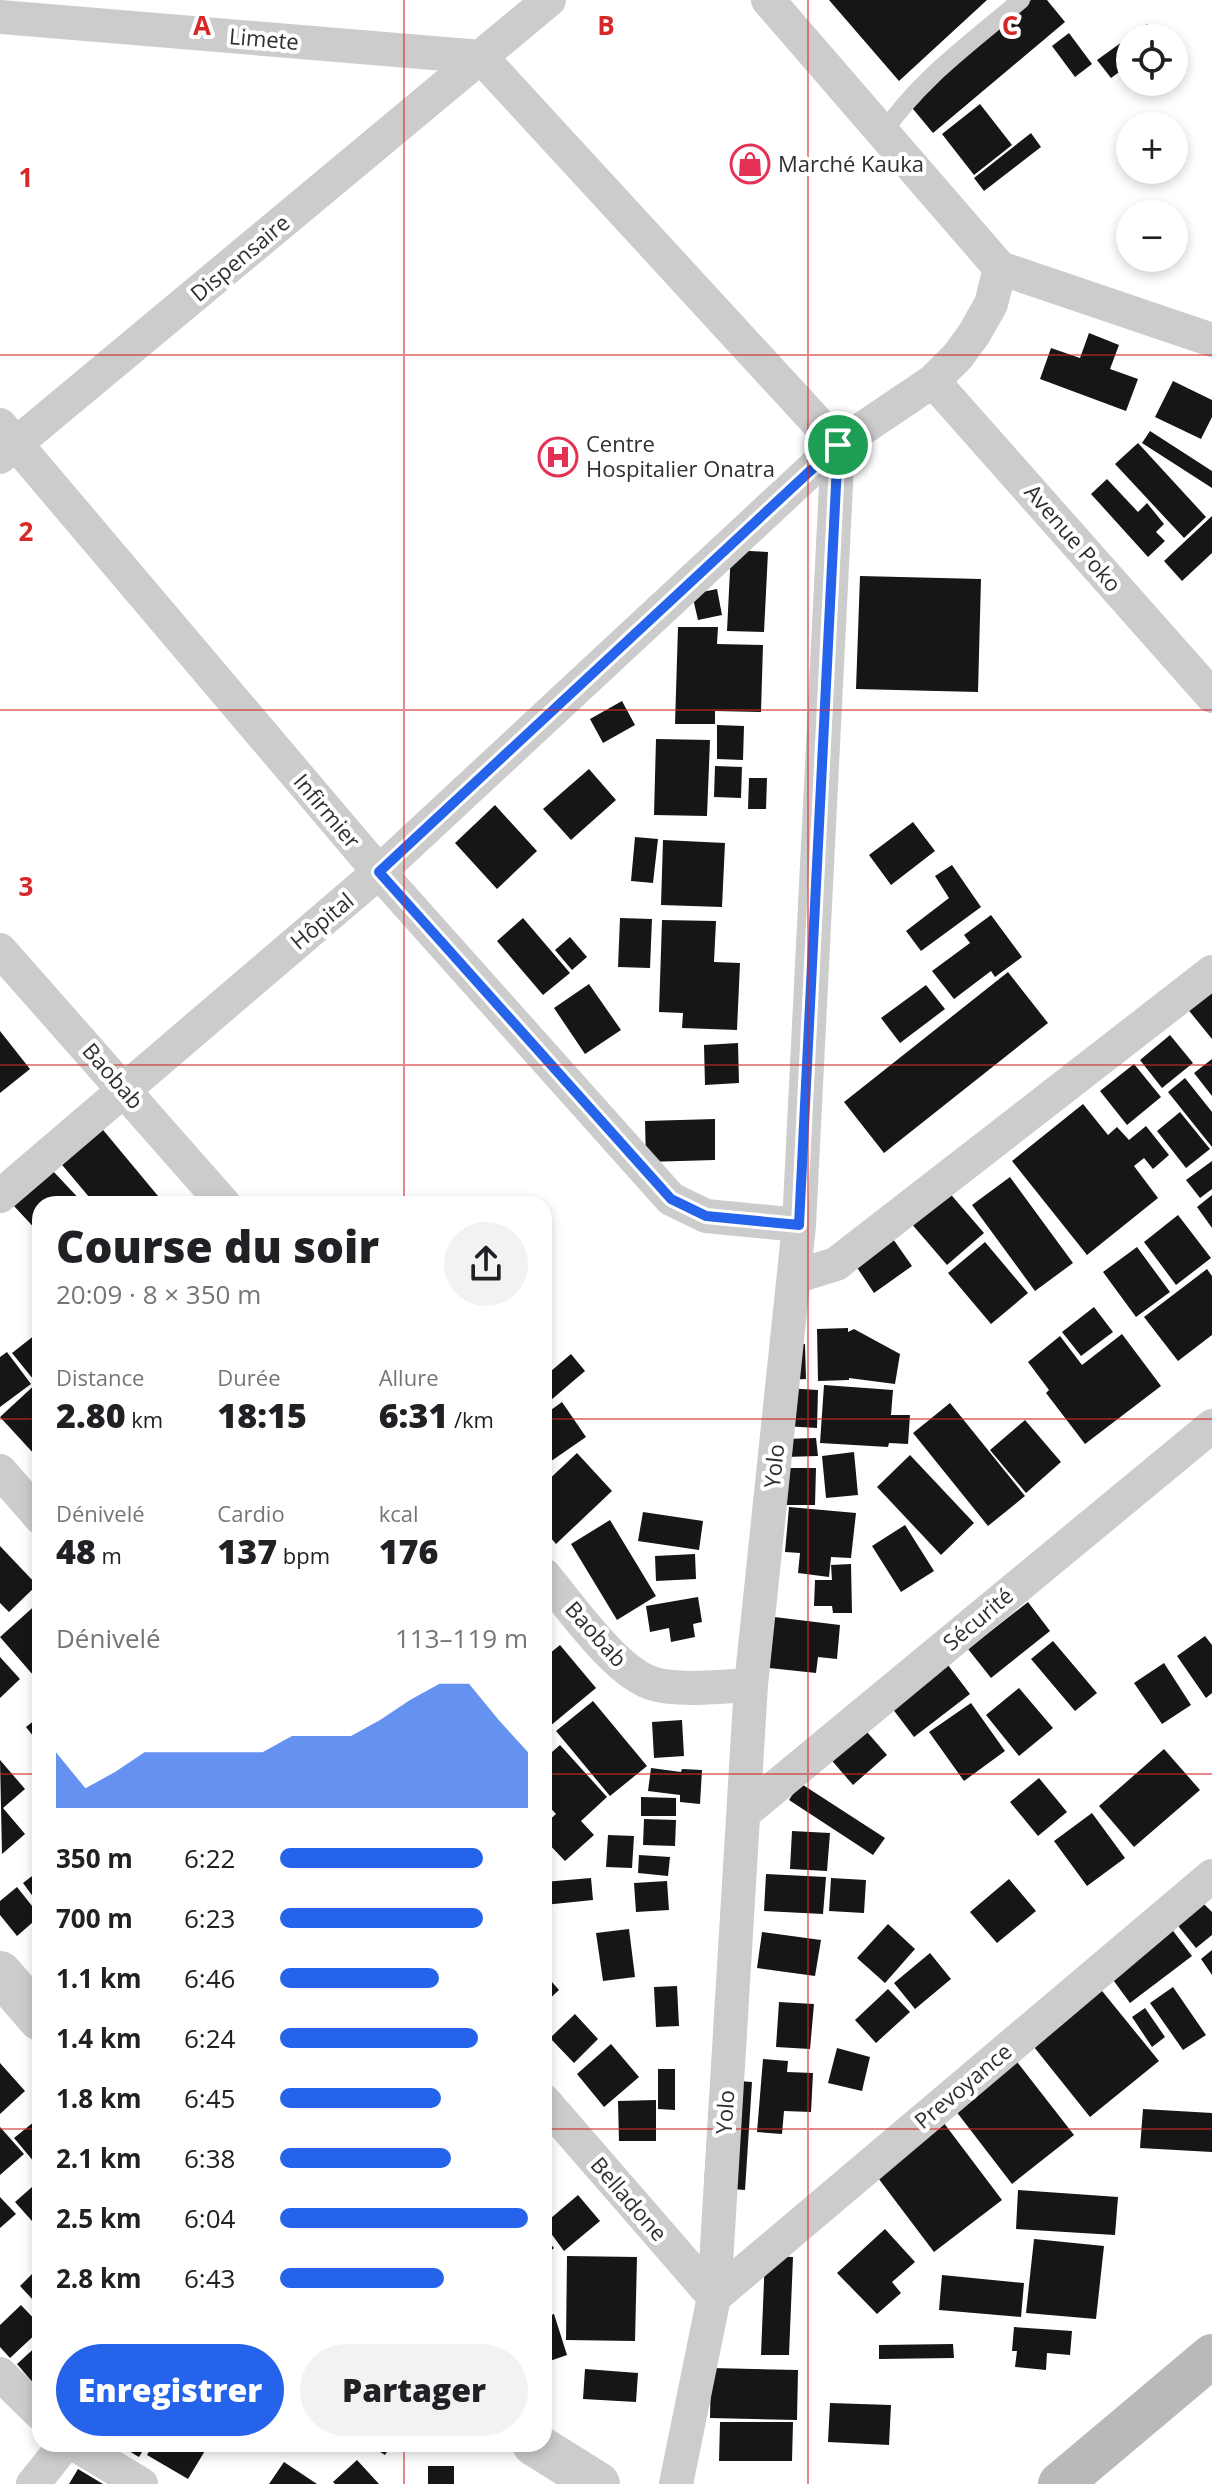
<!DOCTYPE html>
<html lang="fr">
<head>
<meta charset="utf-8">
<style>
	:root { --surface:#fff; --page:#f2f2f2; --text:#202124; --muted:#757577; --accent:#2563eb }
	body { margin:0; font-family:"Open Sans",sans-serif; background:var(--page); color:var(--text); height:100vh; display:flex; flex-direction:column; font-size:30px; white-space:nowrap }
	* { box-sizing:border-box; margin:0 }
	p { font-size:26px; color:var(--muted) }
	.icon { flex:none; width:44px; height:44px; fill:none; stroke:currentColor; stroke-width:2; stroke-linecap:round; stroke-linejoin:round }
	.map { position:relative; flex:1; overflow:hidden }
	.sheet { position:absolute; left:32px; top:1196px; width:520px; height:1256px; display:flex; flex-direction:column; background:var(--surface); border-radius:24px; box-shadow:0 4px 12px #0003 }
	.sheet>* { flex:none }
	.buttons { position:absolute; left:1116px; top:24px; display:grid; gap:16px }
	.buttons a { display:grid; place-items:center; width:72px; height:72px; border-radius:50%; background:var(--surface); box-shadow:0 4px 12px #0003; font-size:40px }
	.pin { position:absolute; display:grid; place-items:center; width:68px; height:68px; color:#fff; margin:-34px; border:4px solid #fff; border-radius:50%; box-shadow:0 2px 8px #0007 }
	.round { display:grid; place-items:center; flex:none; width:84px; height:84px; border-radius:42px; background:var(--page) }
	.head { display:flex; align-items:center; justify-content:space-between; height:136px; padding:0 24px }
	h1 { font-size:44px; font-weight:800; line-height:60px }
	.figures { display:grid; grid-template-columns:repeat(3,1fr); gap:12px; height:136px; padding:8px 24px }
	.figures div { display:grid; align-content:center }
	.figures b { font-size:34px; font-weight:800 }
	.figures small { font-size:22px; font-weight:400 }
	.figures p { font-size:22px }
	.chart { height:224px; padding:16px 24px }
	.chart p { display:flex; justify-content:space-between }
	.chart svg { width:100%; height:144px; margin-top:8px; fill:var(--accent); opacity:.7 }
	.action { display:flex; gap:16px; margin-top:auto; padding:16px 24px }
	.action a { flex:1; height:92px; border-radius:48px; background:var(--accent); color:#fff; font-size:32px; font-weight:800; line-height:92px; text-align:center }
	.action a+a { background:var(--page); color:var(--text) }
	ul { padding:0 24px; list-style:none; font-size:26px }
	li { display:grid; grid-template-columns:128px 96px 1fr; align-items:center; height:60px }
	li i { height:20px; border-radius:10px; background:var(--accent) }
	.map>svg:first-child { display:block }
</style>
</head>
<body>
<div class="map">
<svg width="1212" height="2484" viewBox="0 0 1212 2484">
	<rect width="100%" height="100%" fill="#fff"/>
	<!-- building -->
	<path fill="#161616" d="M829,0H987L899,81Z
		M1031,0H1047L1065,22L933,133L908,103Z
		M1147,24L1157,38H1130V64L1111,78L1097,60Z
		M1069,33L1092,64L1075,77L1052,46Z
		M980,104L1012,145L974,175L942,134Z
		M1031,133L1041,147L984,191L974,178Z
		M1089,333L1119,345L1110,369L1138,379L1126,411L1040,379L1051,348L1080,358Z
		M1173,381L1212,400V417L1201,439L1155,417Z
		M1150,431L1212,471V488L1142,443Z
		M1138,443L1206,517L1184,538L1115,464Z
		M1107,479L1138,512L1147,503L1164,524L1156,532L1165,541L1148,557L1091,494Z
		M1212,516V553L1182,581L1164,561Z
		M731,550L768,552L764,632L727,631Z
		M860,576L981,579L978,692L856,689Z
		M717,589L722,615L698,620L692,594Z
		M678,627H718L717,644L763,645L761,712L715,711V724H675Z
		M622,701L635,725L603,743L590,719Z
		M717,725L744,726L743,760L717,759Z
		M656,739L710,740L707,816L654,815Z
		M715,766L742,767L741,798L714,797Z
		M589,769L616,800L571,840L543,809Z
		M749,778H767L766,809H748Z
		M495,805L537,851L497,889L455,843Z
		M913,822L935,851L891,885L869,855Z
		M635,837L658,839L653,883L631,881Z
		M663,840L725,843L722,907L661,905Z
		M952,865L981,907L921,951L906,931L949,898L935,876Z
		M991,915L1022,957L995,977L991,971L954,999L932,971L970,943L964,935Z
		M523,918L570,973L543,995L497,941Z
		M620,918L652,919L650,968L618,967Z
		M662,920L716,921L714,962L740,963L737,1030L682,1028L683,1013L659,1012Z
		M570,937L587,957L572,970L555,950Z
		M1008,972L1048,1023L884,1153L844,1102Z
		M589,984L621,1030L585,1054L554,1008Z
		M926,985L945,1009L900,1043L881,1018Z
		M1212,986V1039L1186,1007Z
		M0,1031L30,1069L0,1093Z
		M1170,1035L1193,1063L1162,1088L1140,1060Z
		M738,1043L739,1083L705,1085L704,1045Z
		M1212,1059V1096L1194,1073Z
		M1134,1064L1161,1097L1127,1125L1100,1091Z
		M1185,1078L1212,1112V1147L1168,1092Z
		M1083,1104L1108,1135L1117,1127L1129,1140L1146,1126L1169,1155L1153,1169L1144,1158L1134,1166L1158,1198L1087,1255L1012,1161Z
		M1180,1112L1210,1149L1186,1168L1157,1131Z
		M89,1113L158,1196L149,1204H95L47,1147Z
		M715,1119V1160L646,1162L645,1121Z
		M37,1154L84,1204H40V1234L0,1191Z
		M1212,1161V1189L1200,1198L1186,1180Z
		M1010,1177L1073,1263L1035,1291L972,1205Z
		M947,1190L984,1233L947,1265L910,1222Z
		M1212,1195V1228L1197,1207Z
		M1178,1215L1211,1258L1176,1285L1144,1242Z
		M891,1236L912,1266L874,1293L854,1263Z
		M985,1242L1028,1293L991,1324L948,1273Z
		M1137,1247L1170,1292L1136,1317L1103,1272Z
		M1207,1269L1212,1276V1335L1178,1361L1144,1317Z
		M1094,1307L1113,1332L1081,1356L1062,1332Z
		M848,1328V1332L854,1329L900,1354L895,1384L849,1378V1380L818,1381L817,1329Z
		M40,1331V1374L33,1379L12,1353Z
		M1122,1334L1161,1386L1085,1444L1046,1393L1049,1390L1028,1362L1060,1336L1082,1365Z
		M805,1344L806,1379L786,1380L785,1345Z
		M7,1352L31,1384L0,1407V1357Z
		M571,1354L585,1371L544,1406V1377Z
		M40,1380V1450L35,1455L0,1417Z
		M824,1385L893,1390L891,1415H910L908,1444L889,1443L888,1447L820,1443Z
		M786,1388L818,1390L817,1428L784,1426Z
		M562,1402L586,1437L544,1466V1415Z
		M950,1403L1025,1496L988,1526L913,1433Z
		M1025,1420L1061,1462L1026,1493L990,1450Z
		M816,1438L818,1456L785,1457L784,1439Z
		M854,1452L858,1495L826,1498L822,1456Z
		M577,1453L612,1491L556,1544L544,1530V1484Z
		M910,1455L974,1523L941,1555L877,1487Z
		M780,1468H816L815,1505H780Z
		M789,1507L856,1513L851,1558L831,1557L829,1577L798,1573L800,1553L785,1552Z
		M643,1512L703,1521L699,1550L638,1541Z
		M610,1520L656,1596L617,1620L571,1544Z
		M905,1525L934,1571L901,1592L872,1546Z
		M0,1546L37,1585L9,1612L0,1603Z
		M695,1554L696,1579L656,1581L655,1556Z
		M851,1564L852,1613H833L832,1606H814L815,1580H832L831,1565Z
		M698,1597L702,1622L693,1624L695,1637L671,1642L669,1628L650,1632L646,1606Z
		M40,1601V1683L0,1637Z
		M1028,1602L1050,1631L991,1678L968,1649Z
		M766,1616L840,1625L837,1659L818,1657L816,1673L760,1667Z
		M1205,1636L1212,1645V1693L1206,1698L1177,1656Z
		M1053,1641L1097,1693L1075,1711L1031,1659Z
		M560,1645L596,1688L544,1731V1658Z
		M0,1657L20,1679L0,1698Z
		M1164,1663L1191,1705L1162,1724L1134,1683Z
		M948,1665L970,1694L914,1737L892,1708Z
		M1019,1688L1053,1728L1019,1756L986,1715Z
		M593,1701L647,1766L610,1796L556,1731Z
		M971,1703L1005,1751L964,1781L929,1732Z
		M848,1710L887,1755L853,1785L814,1740Z
		M40,1716V1745L26,1727Z
		M682,1720L684,1756L654,1758L652,1722Z
		M560,1745L607,1797L581,1821L594,1835L565,1861L544,1839V1825L556,1814L544,1801V1759Z
		M1164,1749L1200,1790L1134,1847L1099,1806Z
		M0,1760L25,1789L3,1808L25,1834L2,1854Z
		M651,1768L681,1772L682,1769L702,1770L700,1804L680,1802V1795L648,1791Z
		M1039,1778L1067,1812L1038,1836L1010,1802Z
		M800,1783L885,1838L873,1855L789,1800Z
		M641,1797L676,1798V1816H641Z
		M1092,1813L1125,1858L1087,1886L1054,1841Z
		M644,1819L676,1820L675,1846L643,1845Z
		M792,1831L830,1833L827,1871L790,1869Z
		M608,1835L634,1836L632,1868L606,1867Z
		M639,1855L670,1857L668,1876L638,1873Z
		M40,1870V1906L23,1883Z
		M766,1874L826,1877L823,1914L764,1911Z
		M591,1878L593,1900L544,1905V1882Z
		M831,1878L866,1880L864,1913L829,1911Z
		M1009,1879L1036,1911L997,1943L970,1912Z
		M667,1881L669,1910L636,1912L634,1883Z
		M17,1887L40,1916L17,1936L0,1915V1901Z
		M1197,1897L1212,1912V1935L1196,1948L1158,1901Z
		M1158,1911L1192,1956L1130,2003L1097,1958Z
		M888,1924L915,1949L885,1983L857,1958Z
		M629,1929L635,1977L603,1981L596,1933Z
		M762,1932L821,1940L815,1976L757,1968Z
		M1212,1950V1975L1201,1959Z
		M930,1953L951,1979L915,2009L894,1983Z
		M544,1973L559,1990L544,2004Z
		M677,1986L679,2026L656,2027L654,1987Z
		M1098,1986L1159,2061L1090,2117L1030,2042Z
		M1173,1987L1206,2035L1183,2050L1150,2003Z
		M888,1989L910,2012L876,2043L855,2020Z
		M779,2002L814,2004L810,2049L776,2047Z
		M1145,2008L1165,2037L1152,2047L1132,2017Z
		M575,2014L598,2039L574,2063L550,2038Z
		M611,2044L639,2077L604,2107L577,2074Z
		M837,2048L870,2057L862,2091L828,2083Z
		M1014,2058L1074,2135L1012,2184L952,2106Z
		M763,2059L788,2061L787,2072L813,2073L811,2112L784,2111L782,2134L757,2132Z
		M0,2063L25,2091L0,2114Z
		M658,2069H675V2110L658,2109Z
		M711,2079L752,2082L745,2190L704,2187Z
		M656,2100V2141H619L618,2101Z
		M931,2106L1002,2200L934,2252L863,2158Z
		M1143,2109L1212,2113V2152L1140,2148Z
		M40,2117V2169L14,2138Z
		M0,2127L24,2154L0,2175Z
		M40,2180V2230L15,2202Z
		M1018,2190L1118,2197L1115,2235L1016,2229Z
		M578,2195L600,2221L564,2251L544,2224Z
		M0,2197L16,2214L0,2228Z
		M885,2229L915,2262L892,2282L901,2293L877,2314L837,2273Z
		M544,2236L554,2248L544,2257Z
		M1034,2239L1104,2246L1096,2319L1026,2313Z
		M567,2256L637,2257L635,2341L566,2340Z
		M765,2256L793,2257L789,2355H761Z
		M34,2272L40,2279V2295L34,2301L20,2286Z
		M942,2275L1024,2283L1021,2317L939,2310Z
		M21,2305L40,2325V2330L10,2358L0,2347V2325Z
		M554,2314L567,2355L544,2363V2317Z
		M1014,2327L1072,2331L1070,2355L1047,2353L1046,2370L1015,2367L1017,2351H1012Z
		M40,2343V2391L17,2364Z
		M953,2344L954,2358L879,2359V2345Z
		M711,2368L798,2370L797,2420L710,2418Z
		M585,2369L638,2373L636,2402L583,2399Z
		M830,2403L891,2405L889,2445L828,2442Z
		M720,2422H793L792,2461H719Z
		M117,2444H147L139,2457Z
		M153,2444H209L188,2479L147,2455Z
		M367,2444H392L385,2455Z
		M357,2460L379,2484H335L333,2482Z
		M284,2462L317,2484H269Z
		M428,2466H454V2484H428Z
		M78,2469L103,2484H69Z"/>
	<g fill="none" stroke-linecap="round" stroke-linejoin="round">
		<!-- service -->
		<path stroke="#ccc" stroke-width="18" d="M883,133C919,79 972,42 1021,0"/>
		<!-- minor -->
		<path stroke="#ccc" stroke-width="34" d="M768,0L1000,268L1212,340
			M0,17L481,57
			M481,57L838,445L799,1225L751,1685L714,2297L676,2484
			M933,381L1212,696
			M0,425L379,872L671,1199L706,1216L799,1225
			M0,457L549,0
			M0,950L224,1204
			M0,1196L379,872L838,445L933,381L958,356L974,334L991,304L1000,268
			M794,1277L836,1264L1212,972
			M0,1471L40,1517
			M544,1575C570,1606 611,1665 646,1681C672,1693 722,1686 751,1685
			M745,1812L1212,1426
			M544,2101L714,2297L1212,1876
			M0,2374L40,2413
			M74,2444L141,2484
			M33,2484L65,2444"/>
		<!-- tertiary -->
		<path stroke="#ccc" stroke-width="44" d="M0,1973L40,2019
			M534,2444L598,2484"/>
		<!-- secondary -->
		<path stroke="#b9b9b9" stroke-width="44" d="M1060,2484L1212,2356"/>
	</g>
	<g fill="none" stroke-linecap="round" stroke-linejoin="round">
		<defs>
			<path id="route" d="M838,445L799,1225L706,1216L671,1199L379,872Z"/>
		</defs>
		<!-- route casing -->
		<use href="#route" stroke="#fff" stroke-width="16"/>
		<!-- route -->
		<use href="#route" stroke="#2563eb" stroke-width="10"/>
	</g>
	<!-- grid -->
	<path fill="none" stroke="#d62828" stroke-width="2" stroke-opacity="0.55" d="M404,0V1204M808,0V2484M0,355H1212M0,710H1212M0,1065H1212M0,1419H40M544,1419H1212M0,1774H40M544,1774H1212M0,2129H40M544,2129H1212M404,2444V2484"/>
	<!-- icons -->
	<defs>
		<symbol id="shop-ring" viewBox="-11 -11 22 22"><circle r="9.5" fill="#fff" stroke="#e43254" stroke-width="1.5"/><path d="M-5-2.5h2.3a2.7 3.5 0 0 1 5.4 0H5L5.5 6h-11ZM-1.5-2.5h3a1.5 2.3 0 0 0-3 0Z" fill="#e43254"/></symbol>
		<symbol id="hospital-ring" viewBox="-11 -11 22 22"><circle r="9.5" fill="#fff" stroke="#e43254" stroke-width="1.5"/><path d="M-5-5h3v3.5h4V-5h3V5h-3V1.5h-4V5h-3Z" fill="#e43254"/></symbol>
	</defs>
	<g fill-rule="evenodd">
		<use href="#shop-ring" x="728" y="142" width="44" height="44"/>
		<use href="#hospital-ring" x="536" y="435" width="44" height="44"/>
	</g>
	<g text-anchor="middle" stroke-width="8" stroke-linejoin="round" paint-order="stroke">
		<!-- street labels -->
		<g font-size="22" fill="#2f2f2f" stroke="#fff">
			<text transform="translate(264 39) rotate(5)" y="8">Limete</text>
			<text transform="translate(240 258) rotate(-40)" y="8">Dispensaire</text>
			<text transform="translate(1073 538) rotate(49)" y="8">Avenue Poko</text>
			<text transform="translate(327 811) rotate(50)" y="8">Infirmier</text>
			<text transform="translate(322 921) rotate(-40)" y="8">Hôpital</text>
			<text transform="translate(113 1076) rotate(49)" y="8">Baobab</text>
			<text transform="translate(774 1466) rotate(-84)" y="8">Yolo</text>
			<text transform="translate(978 1619) rotate(-40)" y="8">Sécurité</text>
			<text transform="translate(596 1634) rotate(48)" y="8">Baobab</text>
			<text transform="translate(963 2086) rotate(-40)" y="8">Prevoyance</text>
			<text transform="translate(725 2112) rotate(-86)" y="8">Yolo</text>
			<text transform="translate(629 2199) rotate(49)" y="8">Belladone</text>
		</g>
		<!-- poi labels -->
		<g font-size="22" fill="#2f2f2f" stroke="#fff" text-anchor="start">
			<text x="778" y="172">Marché Kauka</text>
			<text x="586" y="452">Centre<tspan x="586" dy="25">Hospitalier Onatra</tspan></text>
		</g>
	</g>
	<g font-size="26" text-anchor="middle" font-weight="bold" fill="#d62828" stroke="#fff" stroke-width="8" stroke-linejoin="round" paint-order="stroke">
		<text x="202" y="35">A</text>
		<text x="606" y="35">B</text>
		<text x="1010" y="35">C</text>
		<text x="26" y="187">1</text>
		<text x="26" y="541">2</text>
		<text x="26" y="896">3</text>
	</g>
</svg>
<div class="buttons">
<a><svg class="icon" aria-label="locate" viewBox="0 0 24 24"><circle cx="12" cy="12" r="6"/><path d="M12 2v4M12 18v4M2 12h4M18 12h4"/></svg></a>
<a>+</a>
<a>−</a>
</div>
<div class="pin" style="left:838px;top:445px;background:#1e9e55"><svg class="icon" aria-label="arrive" viewBox="0 0 24 24"><path d="M6 21V4h12l-3 4 3 4H6"/></svg></div>
<section class="sheet">
<div class="head"><div><h1>Course du soir</h1><p>20:09 · 8 × 350 m</p></div><a class="round"><svg class="icon" aria-label="share" viewBox="0 0 24 24"><path d="M12 15V3M7 8l5-5 5 5M5 13v7h14v-7"/></svg></a></div>
<div class="figures">
<div><p>Distance</p><b>2.80<small> km</small></b></div>
<div><p>Durée</p><b>18:15</b></div>
<div><p>Allure</p><b>6:31<small> /km</small></b></div>
</div>
<div class="figures">
<div><p>Dénivelé</p><b>48<small> m</small></b></div>
<div><p>Cardio</p><b>137<small> bpm</small></b></div>
<div><p>kcal</p><b>176</b></div>
</div>
<div class="chart"><p><span>Dénivelé</span>113–119 m</p>
<svg viewBox="0 0 160 44" preserveAspectRatio="none"><path d="M0 44V27L10 38L20 33L30 27L40 27L50 27L60 27L70 27L80 22L90 22L100 22L110 17L120 11L130 6L140 6L150 17L160 27V44z"/></svg>
</div>
<ul>
<li><b>350 m</b>6:22<i style="width:82%"></i></li>
<li><b>700 m</b>6:23<i style="width:82%"></i></li>
<li><b>1.1 km</b>6:46<i style="width:64%"></i></li>
<li><b>1.4 km</b>6:24<i style="width:80%"></i></li>
<li><b>1.8 km</b>6:45<i style="width:65%"></i></li>
<li><b>2.1 km</b>6:38<i style="width:69%"></i></li>
<li><b>2.5 km</b>6:04<i style="width:100%"></i></li>
<li><b>2.8 km</b>6:43<i style="width:66%"></i></li>
</ul>
<div class="action"><a>Enregistrer</a><a>Partager</a></div>
</section>
</div>
</body>
</html>
